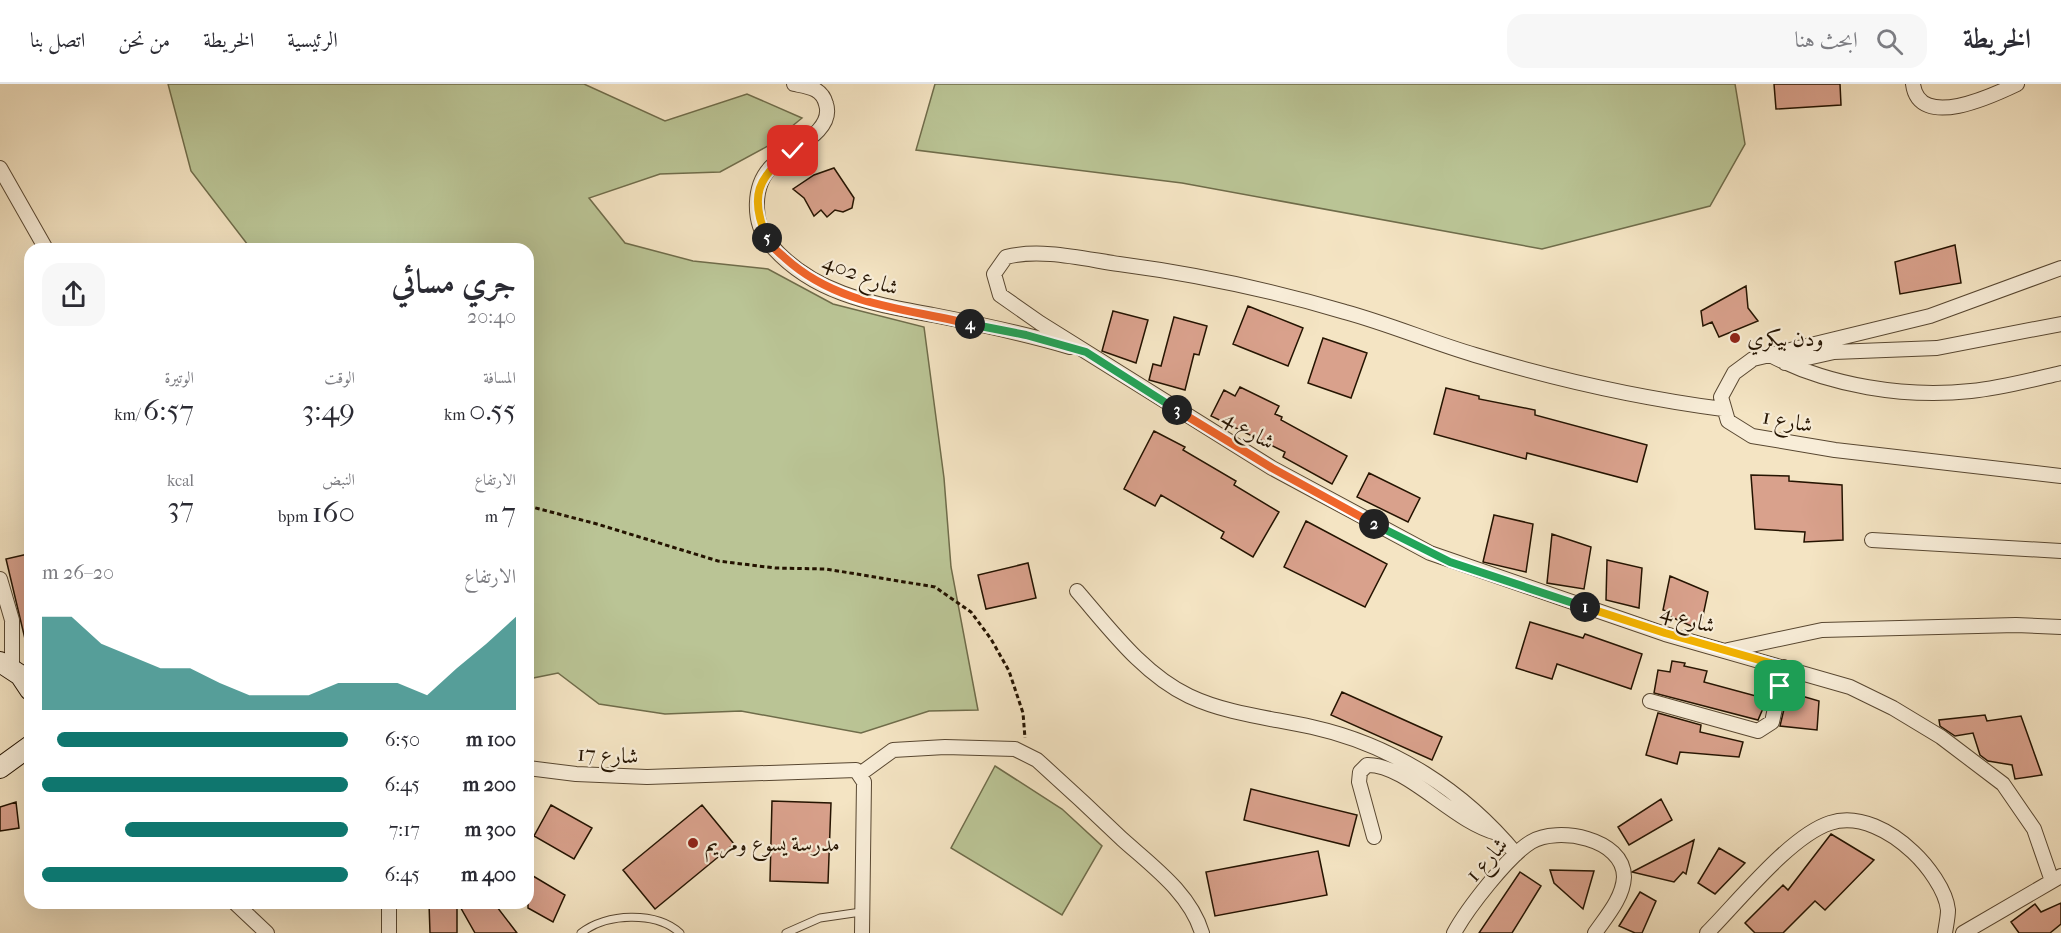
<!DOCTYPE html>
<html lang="ar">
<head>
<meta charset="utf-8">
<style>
	:root { --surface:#fff; --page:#f7f7f7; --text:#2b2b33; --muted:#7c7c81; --line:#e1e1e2; --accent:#0f766e }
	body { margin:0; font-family:"IM FELL French Canon",Amiri,serif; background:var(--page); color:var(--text); direction:rtl; height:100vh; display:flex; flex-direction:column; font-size:22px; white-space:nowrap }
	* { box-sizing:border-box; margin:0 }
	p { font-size:20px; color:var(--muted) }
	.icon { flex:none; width:33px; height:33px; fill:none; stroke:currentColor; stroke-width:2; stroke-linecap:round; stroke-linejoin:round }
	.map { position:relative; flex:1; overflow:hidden; direction:ltr }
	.sheet { position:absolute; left:24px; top:159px; width:510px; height:666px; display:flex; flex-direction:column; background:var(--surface); border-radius:18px; box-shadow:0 6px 24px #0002; direction:rtl }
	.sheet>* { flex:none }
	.pin { position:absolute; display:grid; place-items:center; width:51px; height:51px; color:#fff; margin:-26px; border-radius:12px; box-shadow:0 3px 9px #0006 }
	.km { position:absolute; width:30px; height:30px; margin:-15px; border-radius:50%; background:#222; color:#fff; font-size:16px; line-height:30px; text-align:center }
	.round { display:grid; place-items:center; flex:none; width:63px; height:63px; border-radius:18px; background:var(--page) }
	.headline { display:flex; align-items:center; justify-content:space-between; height:102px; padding:0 18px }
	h1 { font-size:33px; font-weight:600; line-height:45px }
	.figures { display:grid; grid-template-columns:repeat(3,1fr); gap:9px; height:102px; padding:6px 18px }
	.figures div { display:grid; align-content:center }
	.figures b { font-size:30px; font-weight:600 }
	.figures small { font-size:16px; font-weight:400 }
	.figures p { font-size:16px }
	.chart { height:168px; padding:12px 18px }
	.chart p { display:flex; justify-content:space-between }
	.chart svg { width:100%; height:108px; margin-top:6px; fill:var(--accent); opacity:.7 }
	ul { padding:0 18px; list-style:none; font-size:20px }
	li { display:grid; grid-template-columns:96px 72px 1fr; align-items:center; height:45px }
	li i { height:15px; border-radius:8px; background:var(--accent) }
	header { display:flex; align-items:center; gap:36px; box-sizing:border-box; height:84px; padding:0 30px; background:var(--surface); border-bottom:2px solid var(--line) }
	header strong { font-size:28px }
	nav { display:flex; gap:33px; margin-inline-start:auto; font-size:21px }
	.search { width:420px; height:54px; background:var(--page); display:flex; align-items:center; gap:15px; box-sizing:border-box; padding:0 21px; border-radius:18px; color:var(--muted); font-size:22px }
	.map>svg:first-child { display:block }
</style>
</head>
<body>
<header>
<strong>الخريطة</strong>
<div class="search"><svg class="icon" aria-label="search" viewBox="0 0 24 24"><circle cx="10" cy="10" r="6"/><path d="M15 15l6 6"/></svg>ابحث هنا</div>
<nav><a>الرئيسية</a><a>الخريطة</a><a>من نحن</a><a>اتصل بنا</a></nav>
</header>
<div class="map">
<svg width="2061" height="849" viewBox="0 0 2061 849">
	<rect width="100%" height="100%" fill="#f4e4c3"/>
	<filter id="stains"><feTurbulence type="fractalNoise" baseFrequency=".00333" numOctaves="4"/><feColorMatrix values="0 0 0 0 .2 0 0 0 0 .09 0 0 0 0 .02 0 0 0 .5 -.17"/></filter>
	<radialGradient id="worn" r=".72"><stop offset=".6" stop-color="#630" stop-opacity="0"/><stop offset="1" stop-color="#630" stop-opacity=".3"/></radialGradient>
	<!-- green -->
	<path fill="#bac495" stroke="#6f6c4a" stroke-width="1.5" d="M168,0H584L665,37L747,10L802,34L768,62L720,88L660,90L589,114L625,159L693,177L768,185L833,220L924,243L944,394L951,483L978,626L929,627L861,649L741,627L665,630L599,620L558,589L528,595V165H251L191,87Z
		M935,0H1735L1745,60L1710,122L1542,165L1182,99L916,66Z
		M995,682L1062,725L1102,762L1062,831L951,764Z"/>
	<!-- building -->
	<path fill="#d9a18c" stroke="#241300" stroke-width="1.5" d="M1774,0H1840L1841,21L1776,25Z
		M834,84L854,114L852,124L843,128L835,126L827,133L821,126L814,132L804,114L793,105L814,91Z
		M1955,161L1961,199L1900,210L1895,178Z
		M1746,202L1748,224L1758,237L1719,253L1712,238L1703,242L1701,227Z
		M1248,222L1303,244L1288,282L1233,260Z
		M1113,227L1148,236L1136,279L1102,267Z
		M1174,233L1207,242L1199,271L1194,270L1185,306L1149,296L1153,280L1161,282Z
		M1323,254L1367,269L1351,314L1308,299Z
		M1240,303L1279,322L1275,330L1282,333L1281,336L1347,372L1332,400L1283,373L1285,368L1211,332L1224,306L1235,312Z
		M1446,304L1479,312V315L1535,326V331L1647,361L1637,398L1527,369L1526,375L1434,350Z
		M1154,347L1185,363L1183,366L1236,397L1234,401L1279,428L1253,473L1221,454L1224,448L1161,411L1155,422L1124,405Z
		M1369,389L1420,414L1408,438L1357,413Z
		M1751,391L1789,392V397L1842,401L1843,456L1804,458L1805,448L1755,445Z
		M1494,431L1533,440L1526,488L1483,478Z
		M1306,437L1387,480L1365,523L1284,483Z
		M1552,450L1591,463L1584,505L1547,499Z
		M28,470L30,555H25L6,475Z
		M1607,476L1642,484L1639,524L1606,516Z
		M1028,479L1036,514L986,525L978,491Z
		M1670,492L1708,508L1700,546L1669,532L1670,528L1663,526Z
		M1530,538L1583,554L1585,550L1642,570L1631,605L1557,580L1552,595L1516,584Z
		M1672,577L1685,579L1684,582L1707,587L1704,598L1767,615L1758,636L1654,609L1658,586L1670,588Z
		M1342,608L1442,653L1432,676L1331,631Z
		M1788,608L1819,617L1817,646L1780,642Z
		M1658,629L1701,641L1700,648L1743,658L1739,673L1680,668L1677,680L1646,671Z
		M1985,631L1987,637L2021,632L2042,691L2015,695L2012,681L1988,677L1980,671L1973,649L1955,652L1940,642L1939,636Z
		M1251,705L1357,731L1349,762L1244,736Z
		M1661,715L1672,736L1629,761L1618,743Z
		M772,717L831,719L828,799L770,797Z
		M16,718L19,744L0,747V723Z
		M551,721L592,744L574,775L534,752Z
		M702,721L734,760L655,825L623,786Z
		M1831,750L1874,776L1825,826L1815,817L1783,849H1755L1745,839L1783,801L1788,806Z
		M1694,756L1686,790L1683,788L1674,798L1632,788Z
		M1719,764L1745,779L1715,810L1698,799Z
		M1318,767L1327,811L1215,832L1206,788Z
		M1550,786L1594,787L1583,825L1554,799Z
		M1520,788L1541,802L1512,849H1479Z
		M528,789L565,811L553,838L528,824Z
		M1640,808L1656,817L1642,849H1635L1619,842Z
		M429,819H457V849H430Z
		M458,819H494L517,849H475Z
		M2061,819V840L2050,849H2019L2011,838L2035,820L2041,828Z"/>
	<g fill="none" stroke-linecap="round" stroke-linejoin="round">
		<defs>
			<path id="lane" d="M581,849C606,829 656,827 680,849
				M786,849L820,834L861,828"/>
			<path id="street" d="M794,0C809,3 822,4 826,20C835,48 789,65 773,81C752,100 752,139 770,160C812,210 873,220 933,231C979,240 1026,250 1070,263
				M1913,0C1919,47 1994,11 2017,0
				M0,84L46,165
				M2061,184L1930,232L1753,275L1734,289L1721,313L1728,337L1752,352L1835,366L2061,392
				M1770,271C1829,302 1905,314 1971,307C2001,304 2031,296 2061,289
				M1785,279L1834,268L1937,264L2061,240
				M1723,325C1639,314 1555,295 1475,271C1431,258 1389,240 1345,228C1271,206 1195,190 1119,180C1084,175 1041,164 1006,173L994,190L1000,211L1040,239L1272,384L1430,469L1665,550L1850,603L1893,624L1941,653L2003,700L2034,745L2052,797
				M1872,456L2061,467
				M0,495L12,536V585
				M1077,507C1110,545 1143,590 1189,612C1227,630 1271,634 1312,643C1393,661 1464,707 1516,770
				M1728,566L1822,546L2016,541L2061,543
				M1650,617L1758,647L1772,638L1784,583
				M528,684L576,690L647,693L856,686L864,698L862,849
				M860,690L893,666L945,663L1015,665L1037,676C1066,702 1094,728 1122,755C1152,782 1190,809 1202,849
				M1374,753L1359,698L1360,688L1367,681C1407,680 1453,738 1497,749
				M235,819L267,849
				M389,819V849
				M1454,849C1467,825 1508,772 1531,758C1557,742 1624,754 1624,793C1623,814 1606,833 1595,849
				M1707,849C1738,818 1790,752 1830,739C1859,729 1892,748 1913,768C1927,781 1946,806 1948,826C1948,833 1946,842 1945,849
				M1963,849L2061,792"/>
			<path id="secondary" d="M0,578L20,591L30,606
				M0,684L30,662"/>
		</defs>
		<!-- lane casing -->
		<use href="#lane" stroke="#584731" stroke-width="9"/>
		<!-- street casing -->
		<use href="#street" stroke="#584731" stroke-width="16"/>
		<!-- secondary casing -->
		<use href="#secondary" stroke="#241300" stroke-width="22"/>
		<!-- path -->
		<path stroke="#241300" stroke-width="3" stroke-dasharray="4.5 3" stroke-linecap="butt" d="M528,422L597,440L718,477L775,484L826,485L935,503L971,528L991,555L1009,587L1023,629L1025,654"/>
		<!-- lane -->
		<use href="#lane" stroke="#f8edd8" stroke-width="7"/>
		<!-- street -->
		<use href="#street" stroke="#f8edd8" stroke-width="14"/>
		<!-- secondary -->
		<use href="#secondary" stroke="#f8edd8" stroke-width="20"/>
	</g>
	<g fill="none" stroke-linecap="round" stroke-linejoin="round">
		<defs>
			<path id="split-1" d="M1585,523L1665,549L1784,583L1780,602"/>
			<path id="split-2" d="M1374,440L1450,478L1585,523"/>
			<path id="split-3" d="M1177,326L1272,384L1374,440"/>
			<path id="split-4" d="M970,240L1026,251L1086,268L1177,326"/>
			<path id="split-5" d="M767,154C770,163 779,168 785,174C838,222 905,224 970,240"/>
			<path id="split-6" d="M767,154C749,113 757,92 793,67"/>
		</defs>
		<!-- split-1 casing -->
		<use href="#split-1" stroke="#fff" stroke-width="12"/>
		<!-- split-2 casing -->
		<use href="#split-2" stroke="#fff" stroke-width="12"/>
		<!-- split-3 casing -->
		<use href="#split-3" stroke="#fff" stroke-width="12"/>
		<!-- split-4 casing -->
		<use href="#split-4" stroke="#fff" stroke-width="12"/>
		<!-- split-5 casing -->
		<use href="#split-5" stroke="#fff" stroke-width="12"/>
		<!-- split-6 casing -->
		<use href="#split-6" stroke="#fff" stroke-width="12"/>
		<!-- split-1 -->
		<use href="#split-1" stroke="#f5b400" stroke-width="8"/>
		<!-- split-2 -->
		<use href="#split-2" stroke="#22a559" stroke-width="8"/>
		<!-- split-3 -->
		<use href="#split-3" stroke="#f0652b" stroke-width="8"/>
		<!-- split-4 -->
		<use href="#split-4" stroke="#22a559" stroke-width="8"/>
		<!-- split-5 -->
		<use href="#split-5" stroke="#f0652b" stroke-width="8"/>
		<!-- split-6 -->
		<use href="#split-6" stroke="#f5b400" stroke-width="8"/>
	</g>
	<!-- markers -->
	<g fill="#8f2418" stroke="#f8edd8" stroke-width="2">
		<circle cx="1735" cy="254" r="6"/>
		<circle cx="693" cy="759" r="6"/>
	</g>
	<g text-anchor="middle" stroke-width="4.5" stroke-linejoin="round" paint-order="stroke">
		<!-- street labels -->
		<g font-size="22" fill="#241300" stroke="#f8edd8">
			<text transform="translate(861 190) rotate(21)" y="8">شارع 402</text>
			<text transform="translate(1788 336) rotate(11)" y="8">شارع 1</text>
			<text transform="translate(1249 345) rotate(31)" y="8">شارع 4</text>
			<text transform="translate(1688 534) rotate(16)" y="8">شارع 4</text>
			<text transform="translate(608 670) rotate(3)" y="8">شارع 17</text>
			<text transform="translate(1486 775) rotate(-48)" y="8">شارع 1</text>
		</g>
		<!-- poi labels -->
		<g font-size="22" fill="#241300" stroke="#f8edd8" text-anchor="start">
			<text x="1747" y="262">ودن بيكري</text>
			<text x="705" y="767">مدرسة يسوع ومريم</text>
		</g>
	</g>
	<rect width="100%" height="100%" filter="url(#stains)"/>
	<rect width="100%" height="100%" fill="url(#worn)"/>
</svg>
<div class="pin" style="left:1780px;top:602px;background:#1e9e55"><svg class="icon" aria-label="arrive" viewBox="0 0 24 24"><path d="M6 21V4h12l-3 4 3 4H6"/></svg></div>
<div class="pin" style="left:793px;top:67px;background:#d93025"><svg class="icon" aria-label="check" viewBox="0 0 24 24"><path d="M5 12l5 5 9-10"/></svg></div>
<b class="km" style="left:1585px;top:523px">1</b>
<b class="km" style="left:1374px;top:440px">2</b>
<b class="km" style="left:1177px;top:326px">3</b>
<b class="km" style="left:970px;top:240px">4</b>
<b class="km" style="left:767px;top:154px">5</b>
<section class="sheet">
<div class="headline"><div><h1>جري مسائي</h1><p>20:40</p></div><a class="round"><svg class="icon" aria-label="share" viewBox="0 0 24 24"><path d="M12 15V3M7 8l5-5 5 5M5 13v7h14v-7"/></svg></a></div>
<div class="figures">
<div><p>المسافة</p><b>0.55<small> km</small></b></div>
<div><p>الوقت</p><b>3:49</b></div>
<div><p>الوتيرة</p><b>6:57<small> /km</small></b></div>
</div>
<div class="figures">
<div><p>الارتفاع</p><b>7<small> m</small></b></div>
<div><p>النبض</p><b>160<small> bpm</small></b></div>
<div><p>kcal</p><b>37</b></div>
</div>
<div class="chart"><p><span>الارتفاع</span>20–26 m</p>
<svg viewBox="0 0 160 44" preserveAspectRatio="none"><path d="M0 44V6L10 6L20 17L30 22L40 27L50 27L60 33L70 38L80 38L90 38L100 33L110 33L120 33L130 38L140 27L150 17L160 6V44z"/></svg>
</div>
<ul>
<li><b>100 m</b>6:50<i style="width:95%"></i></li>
<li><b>200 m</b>6:45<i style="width:100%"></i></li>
<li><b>300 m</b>7:17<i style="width:73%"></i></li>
<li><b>400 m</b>6:45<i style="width:100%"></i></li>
</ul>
</section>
</div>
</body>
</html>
